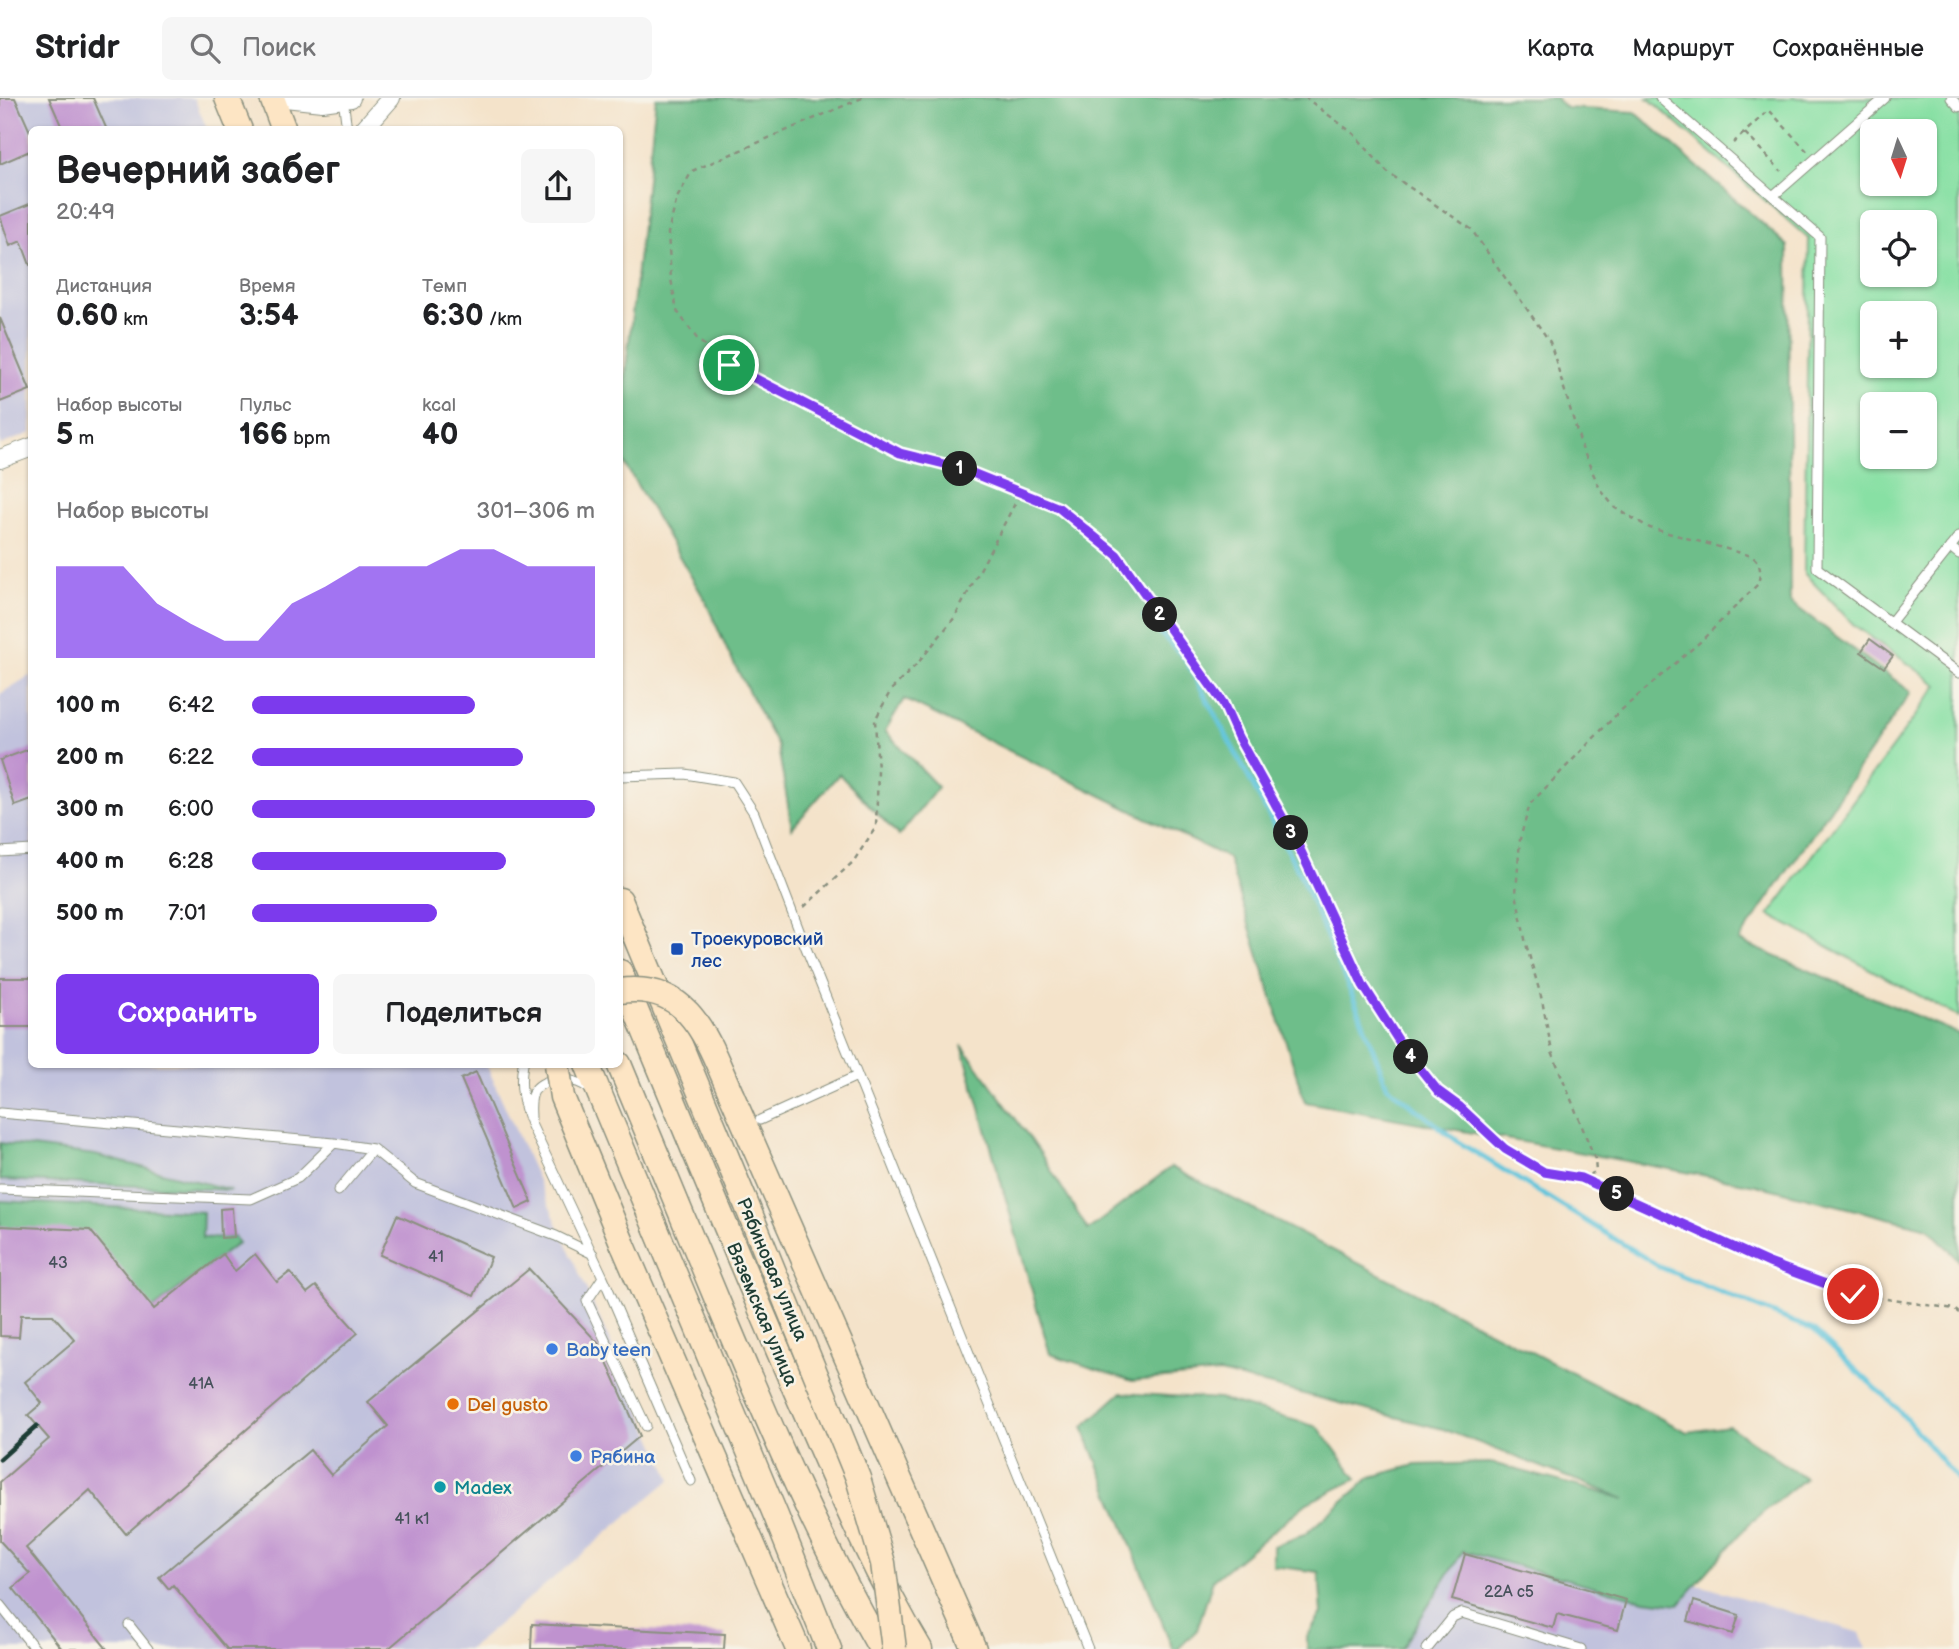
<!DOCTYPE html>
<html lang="ru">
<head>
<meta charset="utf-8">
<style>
	:root { --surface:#fff; --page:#f6f6f6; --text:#202124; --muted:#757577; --line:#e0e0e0; --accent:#7c3aed }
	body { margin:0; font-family:"Balsamiq Sans",sans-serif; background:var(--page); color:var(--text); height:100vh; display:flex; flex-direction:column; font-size:26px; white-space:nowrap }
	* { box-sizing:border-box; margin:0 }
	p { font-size:23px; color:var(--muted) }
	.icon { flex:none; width:38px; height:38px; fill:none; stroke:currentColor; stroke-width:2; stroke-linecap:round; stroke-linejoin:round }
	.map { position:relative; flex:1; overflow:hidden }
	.drawer { position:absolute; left:28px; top:28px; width:595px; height:942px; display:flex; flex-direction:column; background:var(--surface); border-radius:10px; box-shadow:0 2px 5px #0004 }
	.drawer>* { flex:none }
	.needle { width:46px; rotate:176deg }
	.fabs { position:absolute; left:1860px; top:21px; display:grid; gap:14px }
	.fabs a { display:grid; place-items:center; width:77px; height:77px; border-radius:10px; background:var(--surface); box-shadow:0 2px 5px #0004; font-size:35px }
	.pin { position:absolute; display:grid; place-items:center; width:60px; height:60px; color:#fff; margin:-30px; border:4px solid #fff; border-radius:50%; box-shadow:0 2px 7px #0007 }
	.km { position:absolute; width:35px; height:35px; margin:-18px; border-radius:50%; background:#222; color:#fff; font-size:19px; line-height:35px; text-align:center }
	.round { display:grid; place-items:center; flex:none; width:74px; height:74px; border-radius:10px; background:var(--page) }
	.head { display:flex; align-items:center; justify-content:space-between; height:119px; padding:0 28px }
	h1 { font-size:38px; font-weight:700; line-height:52px }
	.metrics { display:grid; grid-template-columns:repeat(3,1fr); gap:10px; height:119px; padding:7px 28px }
	.metrics div { display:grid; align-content:center }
	.metrics b { font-size:30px; font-weight:700 }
	.metrics small { font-size:19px; font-weight:400 }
	.metrics p { font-size:19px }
	.chart { height:196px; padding:14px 28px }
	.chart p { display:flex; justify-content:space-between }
	.chart svg { width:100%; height:126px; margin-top:7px; fill:var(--accent); opacity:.7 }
	.primary-button { display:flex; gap:14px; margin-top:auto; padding:14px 28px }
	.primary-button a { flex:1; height:80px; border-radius:10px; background:var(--accent); color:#fff; font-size:28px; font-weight:700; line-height:80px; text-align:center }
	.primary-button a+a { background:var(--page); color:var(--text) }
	ul { padding:0 28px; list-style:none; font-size:23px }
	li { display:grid; grid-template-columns:112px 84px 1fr; align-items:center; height:52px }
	li i { height:18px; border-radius:9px; background:var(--accent) }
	header { display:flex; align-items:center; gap:42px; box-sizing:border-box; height:98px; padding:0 35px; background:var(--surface); border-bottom:2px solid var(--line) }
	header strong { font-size:33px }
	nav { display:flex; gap:38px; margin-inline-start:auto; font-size:24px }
	.search { width:490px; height:63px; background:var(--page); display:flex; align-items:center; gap:18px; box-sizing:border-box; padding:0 24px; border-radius:10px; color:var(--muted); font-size:26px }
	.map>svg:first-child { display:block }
</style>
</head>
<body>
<header>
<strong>Stridr</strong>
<div class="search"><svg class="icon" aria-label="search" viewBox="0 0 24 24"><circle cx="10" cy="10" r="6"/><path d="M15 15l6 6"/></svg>Поиск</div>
<nav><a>Карта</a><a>Маршрут</a><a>Сохранённые</a></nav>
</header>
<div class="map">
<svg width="1959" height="1551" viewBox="0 0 1959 1551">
	<rect width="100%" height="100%" fill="#f7f3e8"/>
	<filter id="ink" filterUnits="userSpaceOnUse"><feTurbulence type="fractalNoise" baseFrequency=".0143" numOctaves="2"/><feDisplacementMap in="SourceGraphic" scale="14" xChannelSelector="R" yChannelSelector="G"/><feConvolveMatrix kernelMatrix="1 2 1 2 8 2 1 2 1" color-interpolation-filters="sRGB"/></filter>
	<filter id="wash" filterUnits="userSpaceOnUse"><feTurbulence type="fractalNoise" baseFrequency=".00686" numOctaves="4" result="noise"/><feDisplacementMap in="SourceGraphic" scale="28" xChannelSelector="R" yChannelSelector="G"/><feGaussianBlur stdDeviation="1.57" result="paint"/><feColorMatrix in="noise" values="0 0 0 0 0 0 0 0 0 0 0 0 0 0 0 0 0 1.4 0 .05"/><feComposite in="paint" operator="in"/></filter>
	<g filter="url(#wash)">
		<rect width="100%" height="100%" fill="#f4e3ca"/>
		<!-- industrial -->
		<path fill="#c1c2dd" d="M0,0H194L207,31L32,32L31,335L0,347Z
			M31,577L32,966H486L671,1381L469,1551H0V596Z
			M1457,1435L1706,1489L1860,1535L1867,1551H1374Z"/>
		<!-- green -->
		<path fill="#88e0a4" stroke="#548e6c" stroke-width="2" fill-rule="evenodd" d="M1648,0H1959V919L1769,817L1938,587L1854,527L1804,475L1809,141ZM1872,33H1925V86H1872ZM1872,124H1925V177H1872ZM1872,215H1925V268H1872ZM1872,306H1925V359H1872Z"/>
		<!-- forest -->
		<path fill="#6ebe8a" stroke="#467e5f" stroke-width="2" d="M656,0H1555L1566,10L1635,14L1788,148L1790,504L1911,594L1739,843L1959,936V1162L1928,1130L1756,1087L1305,1004L1228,760L904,601L885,633L938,689L899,738L839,676L792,730L778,649L729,556L705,502L620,358V326Z
			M962,947L1039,1053L1088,1132L1171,1069L1687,1334L1729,1328L1805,1380L1749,1426L1679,1506L1644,1502L1463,1453L1401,1551H1307V1539L1322,1515L1319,1474L1273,1468V1448L1304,1437L1371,1379L1415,1367L1492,1365L1625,1401L1443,1331L1220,1275L1132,1283L1050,1256Z
			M0,1045L95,1057L231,1092L0,1082Z
			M0,1103L203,1114L202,1140L234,1139L238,1145L153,1211L0,1128Z
			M1121,1295L1219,1301L1318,1329L1357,1381L1307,1405L1213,1482L1197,1532L1178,1551H1173L1083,1329Z"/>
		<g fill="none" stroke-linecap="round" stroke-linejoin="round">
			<!-- stream -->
			<path stroke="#5ec4db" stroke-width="5" d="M1144,519L1185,560L1300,776L1358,911L1387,988L1460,1045L1660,1169L1813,1232L1896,1309L1959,1383"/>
		</g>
		<g id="blocks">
			<!-- building -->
			<path fill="#bf92cf" d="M0,0H15L32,38V52L0,66Z
				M49,0H93L107,32H63Z
				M32,105V167H30L21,143L10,148L0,118Z
				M0,220L30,292L0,304Z
				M1870,541L1893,558L1884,570L1861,554Z
				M32,650V702L15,708L0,662Z
				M0,880H32V929H0Z
				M476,974L532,1104L517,1111L461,981Z
				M232,1110L234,1139L221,1140L220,1111Z
				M397,1117L491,1159L474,1198L380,1157Z
				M0,1128L90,1132L154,1211L223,1156L235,1173L255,1156L277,1184L290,1174L307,1195L316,1188L358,1235L126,1436L90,1392L26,1450L107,1551H62L13,1490L30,1476L0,1443V1384L49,1341L28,1317L42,1305L25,1284L75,1242L53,1217H21L19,1239L0,1238Z
				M529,1171L599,1246L640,1338L388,1551H227L173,1487L169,1491L159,1479L310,1352L331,1377L388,1328L368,1304Z
				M1465,1456L1626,1502L1618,1532L1557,1516L1553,1530L1452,1502Z
				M1694,1503L1739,1517L1733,1536L1688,1523Z
				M532,1526L725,1536L724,1551H531Z"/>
		</g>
	</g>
	<g filter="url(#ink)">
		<use href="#blocks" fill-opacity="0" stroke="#8a907f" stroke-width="2"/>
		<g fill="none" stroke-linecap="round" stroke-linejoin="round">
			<defs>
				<path id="lane" d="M343,0L347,32
					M1660,0L1820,139L1817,470L1959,575
					M1951,0L1959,9
					M1773,98L1885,0
					M1950,449L1959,456
					M1891,524L1959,438
					M620,678L685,676L734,684L754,715L802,840L1088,1551
					M0,754L32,752
					M523,966C519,988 523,1006 531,1026L603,1179L691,1383
					M0,1015L334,1045L373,1051L415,1085L556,1138L593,1156
					M531,1021C531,1012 529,1001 534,993C547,976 577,980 591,992
					M760,1022L857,978
					M0,1091L251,1101L298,1080L334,1045
					M338,1093L373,1051
					M603,1179L587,1203L646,1328
					M0,1507L35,1551
					M129,1527L148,1551
					M1427,1551L1453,1519L1462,1515L1581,1551"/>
				<path id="street" d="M285,0L322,4L351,0
					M363,32L391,0
					M0,361L32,349"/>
				<path id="secondary" d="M227,0L240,32
					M272,0L284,32
					M620,802L745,1103
					M620,874C679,1016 737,1158 798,1298C836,1384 872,1471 920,1551
					M587,966L776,1418L829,1551
					M619,966C654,1051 689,1136 725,1221C772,1333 820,1445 881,1551
					M732,998L974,1551
					M623,1147L798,1551"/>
			</defs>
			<!-- lane casing -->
			<use href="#lane" stroke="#8a907f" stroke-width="11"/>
			<!-- street casing -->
			<use href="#street" stroke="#8a907f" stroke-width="20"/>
			<!-- secondary casing -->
			<use href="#secondary" stroke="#8a907f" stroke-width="27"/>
			<!-- path -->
			<path stroke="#8a907f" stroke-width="2.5" stroke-dasharray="5 5" stroke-linecap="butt" d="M862,0L692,73L677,100L668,135L671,181L677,213L698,242L729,267L900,356L960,370L1009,392L1059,410L1117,457L1223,605L1238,639L1298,747L1363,887L1402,948L1438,993L1460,1009L1505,1051L1544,1074L1581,1080L1596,1074L1595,1061L1552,954L1542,902L1526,846L1516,795L1520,741L1530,706L1558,677L1618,615L1700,544L1758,486C1761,473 1762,467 1752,458L1650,430L1615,410L1600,391L1582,350L1550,244L1471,131L1387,74L1354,36L1306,0
				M1745,35L1781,73
				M1733,45L1769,12L1807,53
				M804,809L853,764L876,729L878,673L875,622L891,592L918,565L955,519L1020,396
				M1581,1080L1769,1165L1853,1196L1954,1211L1959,1215"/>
			<!-- lane -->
			<use href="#lane" stroke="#fff" stroke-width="9"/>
			<!-- street -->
			<use href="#street" stroke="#fff" stroke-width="18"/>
			<!-- secondary -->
			<use href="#secondary" stroke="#fde5c4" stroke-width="24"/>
			<!-- rail -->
			<path stroke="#1f3d34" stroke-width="5" d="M0,1361L37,1328"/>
			<defs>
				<path id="secondary-bridge" d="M620,893C692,883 708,945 732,998
					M557,966L562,999L623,1147
					M745,1103L858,1380L883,1465L894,1551"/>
			</defs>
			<!-- secondary-bridge casing -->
			<use href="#secondary-bridge" stroke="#8a907f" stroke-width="27" stroke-linecap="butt"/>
			<!-- secondary-bridge -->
			<use href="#secondary-bridge" stroke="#fde5c4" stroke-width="24"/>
		</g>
	</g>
	<g fill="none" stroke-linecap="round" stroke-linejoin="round" filter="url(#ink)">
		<defs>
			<path id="route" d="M729,267L900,355L960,370L1059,410L1117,457L1223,605L1238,639L1298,747L1363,887L1402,948L1438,993L1460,1009L1505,1051L1544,1074L1581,1080L1769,1165L1853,1196"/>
		</defs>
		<!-- route casing -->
		<use href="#route" stroke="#fff" stroke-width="14"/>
		<!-- route -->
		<use href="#route" stroke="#7c3aed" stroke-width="9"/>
	</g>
	<!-- markers -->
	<rect fill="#1a4fb4" stroke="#f7f3e8" stroke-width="2.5" x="670" y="844" width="14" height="14" rx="3.5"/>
	<g fill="#3f7fe0" stroke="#f7f3e8" stroke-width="2.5">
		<circle cx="552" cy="1251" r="7"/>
		<circle cx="576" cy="1358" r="7"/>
	</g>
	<circle fill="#e8710a" stroke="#f7f3e8" stroke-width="2.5" cx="453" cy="1306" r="7"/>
	<circle fill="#0f9aa8" stroke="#f7f3e8" stroke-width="2.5" cx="440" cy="1389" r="7"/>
	<g text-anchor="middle" stroke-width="5" stroke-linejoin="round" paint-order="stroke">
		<!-- number labels -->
		<g font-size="16" fill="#47525b">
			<text x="436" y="1164">41</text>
			<text x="58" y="1170">43</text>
			<text x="201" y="1291">41А</text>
			<text x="412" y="1426">41 к1</text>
			<text x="1509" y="1499">22А с5</text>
		</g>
		<!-- transit labels -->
		<g font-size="19" fill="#164399" stroke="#f7f3e8" text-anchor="start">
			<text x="691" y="847">Троекуровский<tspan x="691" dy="22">лес</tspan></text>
		</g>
		<!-- street labels -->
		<g font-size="19" fill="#1f3d34" stroke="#f7f3e8">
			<text transform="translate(773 1171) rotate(67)" y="7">Рябиновая улица</text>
			<text transform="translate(763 1216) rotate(67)" y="7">Вяземская улица</text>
		</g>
		<!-- shop labels -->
		<g font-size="19" fill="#366cbe" stroke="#f7f3e8" text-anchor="start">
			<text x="566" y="1258">Baby teen</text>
			<text x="590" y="1365">Рябина</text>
		</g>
		<!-- food labels -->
		<g font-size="19" fill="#c56008" stroke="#f7f3e8" text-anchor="start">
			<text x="467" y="1313">Del gusto</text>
		</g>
		<!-- culture labels -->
		<g font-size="19" fill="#0d838f" stroke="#f7f3e8" text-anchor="start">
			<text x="454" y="1396">Madex</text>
		</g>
	</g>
</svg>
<div class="fabs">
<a><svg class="needle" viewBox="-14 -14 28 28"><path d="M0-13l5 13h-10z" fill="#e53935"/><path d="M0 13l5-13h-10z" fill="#757577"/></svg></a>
<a><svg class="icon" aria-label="locate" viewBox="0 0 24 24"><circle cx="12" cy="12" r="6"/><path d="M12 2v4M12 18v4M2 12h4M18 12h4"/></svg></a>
<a>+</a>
<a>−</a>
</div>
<div class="pin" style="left:729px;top:267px;background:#1e9e55"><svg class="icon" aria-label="arrive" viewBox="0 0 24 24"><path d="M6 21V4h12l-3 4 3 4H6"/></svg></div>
<div class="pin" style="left:1853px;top:1196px;background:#d93025"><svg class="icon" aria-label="check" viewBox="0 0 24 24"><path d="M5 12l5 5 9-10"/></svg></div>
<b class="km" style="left:960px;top:371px">1</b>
<b class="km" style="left:1160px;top:517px">2</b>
<b class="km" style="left:1291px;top:735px">3</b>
<b class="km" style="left:1411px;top:959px">4</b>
<b class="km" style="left:1617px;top:1096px">5</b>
<section class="drawer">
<div class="head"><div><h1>Вечерний забег</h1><p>20:49</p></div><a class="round"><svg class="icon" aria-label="share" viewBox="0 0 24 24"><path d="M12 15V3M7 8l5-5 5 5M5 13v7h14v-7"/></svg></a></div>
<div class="metrics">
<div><p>Дистанция</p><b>0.60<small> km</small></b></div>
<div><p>Время</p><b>3:54</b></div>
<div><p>Темп</p><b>6:30<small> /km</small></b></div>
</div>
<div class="metrics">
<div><p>Набор высоты</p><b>5<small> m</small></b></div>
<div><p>Пульс</p><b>166<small> bpm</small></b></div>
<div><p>kcal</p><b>40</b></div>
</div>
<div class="chart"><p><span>Набор высоты</span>301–306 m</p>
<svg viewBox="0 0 160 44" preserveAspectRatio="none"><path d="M0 44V12L10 12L20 12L30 25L40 32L50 38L60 38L70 25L80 19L90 12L100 12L110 12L120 6L130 6L140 12L150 12L160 12V44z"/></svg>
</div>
<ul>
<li><b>100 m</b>6:42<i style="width:65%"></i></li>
<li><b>200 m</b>6:22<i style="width:79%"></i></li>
<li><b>300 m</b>6:00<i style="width:100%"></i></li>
<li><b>400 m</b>6:28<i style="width:74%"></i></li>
<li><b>500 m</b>7:01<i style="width:54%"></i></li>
</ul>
<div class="primary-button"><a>Сохранить</a><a>Поделиться</a></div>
</section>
</div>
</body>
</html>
